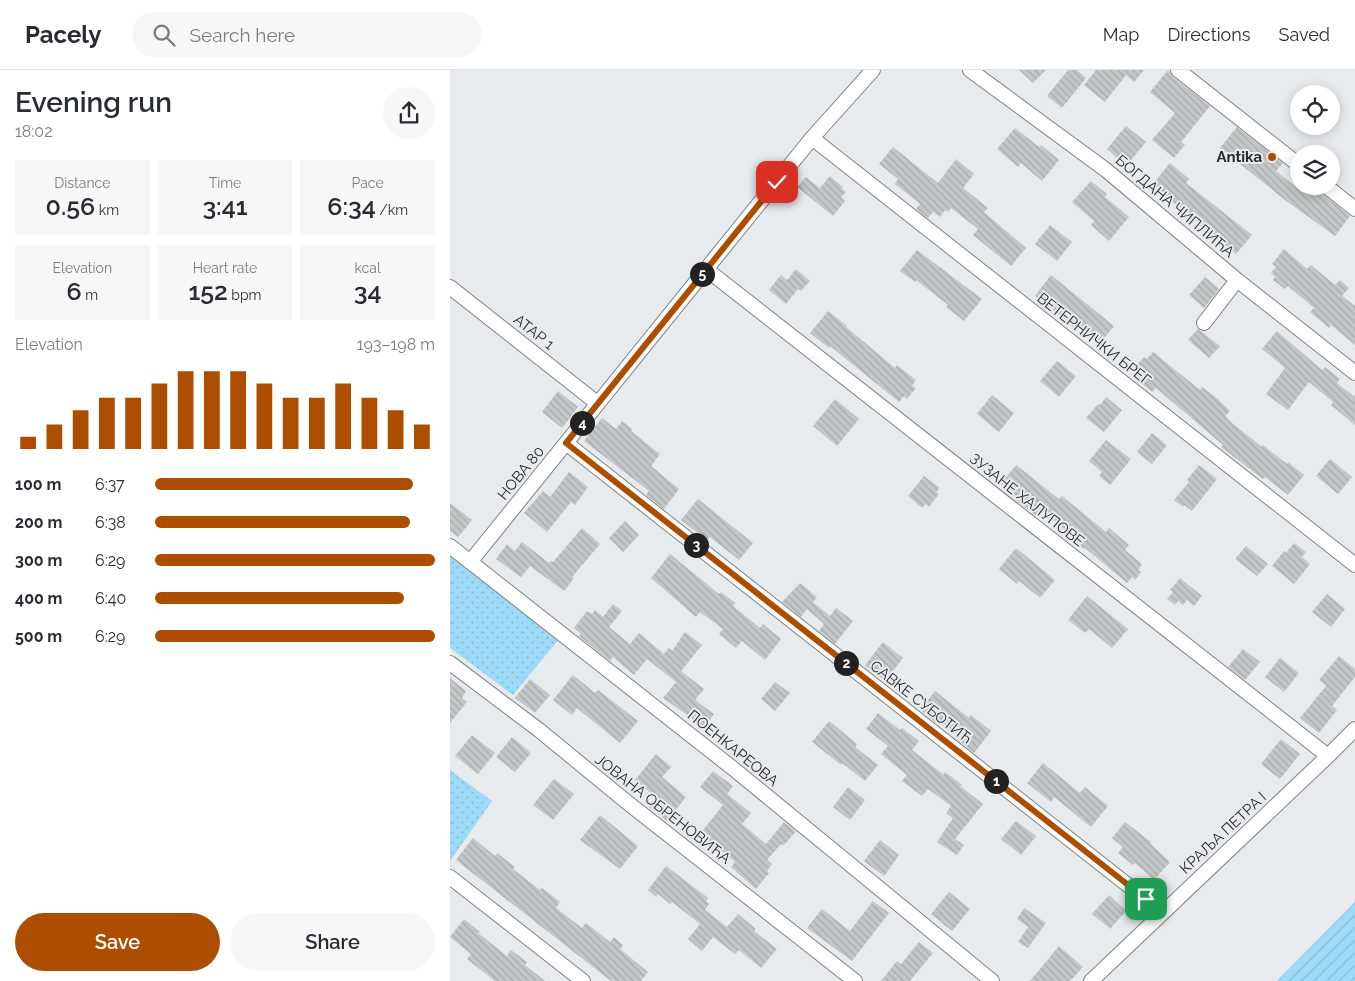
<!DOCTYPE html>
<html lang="en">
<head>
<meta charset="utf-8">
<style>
	:root { --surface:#fff; --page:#f7f7f7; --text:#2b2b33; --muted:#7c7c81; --line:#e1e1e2; --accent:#ac4d00 }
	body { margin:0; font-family:Raleway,sans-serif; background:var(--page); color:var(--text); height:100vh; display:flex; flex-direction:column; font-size:19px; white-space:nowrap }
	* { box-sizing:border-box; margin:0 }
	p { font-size:16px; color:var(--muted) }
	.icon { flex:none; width:28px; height:28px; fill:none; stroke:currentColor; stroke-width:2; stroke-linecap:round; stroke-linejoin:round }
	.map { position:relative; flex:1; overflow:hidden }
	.panel { display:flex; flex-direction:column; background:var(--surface); width:450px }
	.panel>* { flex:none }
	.buttons { position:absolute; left:840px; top:15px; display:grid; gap:10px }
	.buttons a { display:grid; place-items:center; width:50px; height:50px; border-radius:50%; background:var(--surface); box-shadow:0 2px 12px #0003; font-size:25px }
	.pin { position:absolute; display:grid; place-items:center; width:42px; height:42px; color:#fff; margin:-21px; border-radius:10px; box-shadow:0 2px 8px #0006 }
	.km { position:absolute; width:25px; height:25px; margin:-12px; border-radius:50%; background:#222; color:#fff; font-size:14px; line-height:25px; text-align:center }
	.round { display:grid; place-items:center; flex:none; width:52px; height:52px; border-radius:26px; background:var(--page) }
	.summary { display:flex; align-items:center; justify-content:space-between; height:85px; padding:0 15px }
	h1 { font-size:28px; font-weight:600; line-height:38px }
	.metrics { display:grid; grid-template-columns:repeat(3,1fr); gap:8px; height:85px; padding:5px 15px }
	.metrics div { display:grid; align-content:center; border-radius:0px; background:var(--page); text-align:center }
	.metrics b { font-size:25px; font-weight:600 }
	.metrics small { font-size:14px; font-weight:400 }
	.metrics p { font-size:14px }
	.chart { height:140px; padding:10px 15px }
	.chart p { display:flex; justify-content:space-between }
	.chart svg { width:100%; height:90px; margin-top:5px; stroke:var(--accent); stroke-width:6 }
	.cta { display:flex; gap:10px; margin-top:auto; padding:10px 15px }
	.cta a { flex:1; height:58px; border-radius:30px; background:var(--accent); color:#fff; font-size:20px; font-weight:600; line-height:58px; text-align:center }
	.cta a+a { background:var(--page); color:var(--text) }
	ul { padding:0 15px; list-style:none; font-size:16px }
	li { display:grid; grid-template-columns:80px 60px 1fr; align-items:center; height:38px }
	li i { height:12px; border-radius:6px; background:var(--accent) }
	header { display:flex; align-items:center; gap:30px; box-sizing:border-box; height:70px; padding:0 25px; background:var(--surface); border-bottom:1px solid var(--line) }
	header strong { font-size:24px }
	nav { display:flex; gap:28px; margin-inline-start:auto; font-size:18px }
	.search { width:350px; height:45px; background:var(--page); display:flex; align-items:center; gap:12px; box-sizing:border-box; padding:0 18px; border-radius:28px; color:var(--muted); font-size:19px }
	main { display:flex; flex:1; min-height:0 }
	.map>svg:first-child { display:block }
</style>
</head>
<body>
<header>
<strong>Pacely</strong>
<div class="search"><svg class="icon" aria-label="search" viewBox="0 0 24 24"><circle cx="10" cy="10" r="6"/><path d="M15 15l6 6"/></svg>Search here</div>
<nav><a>Map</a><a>Directions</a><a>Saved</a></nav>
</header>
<main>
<section class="panel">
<div class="summary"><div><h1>Evening run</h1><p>18:02</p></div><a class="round"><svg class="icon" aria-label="share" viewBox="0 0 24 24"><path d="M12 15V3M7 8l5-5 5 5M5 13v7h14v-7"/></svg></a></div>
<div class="metrics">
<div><p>Distance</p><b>0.56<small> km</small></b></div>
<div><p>Time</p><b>3:41</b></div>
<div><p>Pace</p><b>6:34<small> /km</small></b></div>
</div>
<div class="metrics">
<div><p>Elevation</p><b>6<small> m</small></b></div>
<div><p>Heart rate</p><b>152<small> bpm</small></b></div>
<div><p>kcal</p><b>34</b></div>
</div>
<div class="chart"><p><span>Elevation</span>193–198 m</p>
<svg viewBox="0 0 160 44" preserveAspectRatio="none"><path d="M5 44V38M15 44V32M25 44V25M35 44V19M45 44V19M55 44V12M65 44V6M75 44V6M85 44V6M95 44V12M105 44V19M115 44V19M125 44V12M135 44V19M145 44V25M155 44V32"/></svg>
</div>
<ul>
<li><b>100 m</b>6:37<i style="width:92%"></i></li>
<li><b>200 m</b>6:38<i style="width:91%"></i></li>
<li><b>300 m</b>6:29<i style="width:100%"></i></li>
<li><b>400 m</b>6:40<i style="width:89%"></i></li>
<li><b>500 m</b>6:29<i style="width:100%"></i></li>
</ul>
<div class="cta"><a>Save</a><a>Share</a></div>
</section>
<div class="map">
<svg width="905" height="911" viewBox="0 0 905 911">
	<defs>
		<pattern id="grass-dots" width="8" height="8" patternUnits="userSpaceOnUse" patternTransform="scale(1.25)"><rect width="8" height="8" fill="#9ddaf8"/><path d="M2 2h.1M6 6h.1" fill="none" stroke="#87bbd5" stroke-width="1.8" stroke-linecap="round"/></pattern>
		<pattern id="garden-furrows" width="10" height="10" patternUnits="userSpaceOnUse" patternTransform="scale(1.25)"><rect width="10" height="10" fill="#9ddaf8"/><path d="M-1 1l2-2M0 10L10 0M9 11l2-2" fill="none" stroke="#87bbd5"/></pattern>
		<pattern id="building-back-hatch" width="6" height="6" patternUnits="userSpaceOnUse" patternTransform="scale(1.25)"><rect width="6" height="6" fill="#c3c7c8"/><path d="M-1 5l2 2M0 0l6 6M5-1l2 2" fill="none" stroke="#a8abac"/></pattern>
	</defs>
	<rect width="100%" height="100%" fill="#e8ebed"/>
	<!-- grass -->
	<path fill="url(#grass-dots)" d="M0,483L109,569L63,625L0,578Z
		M0,700L42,731L0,791Z"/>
	<!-- garden -->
	<path fill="url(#garden-furrows)" d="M905,831V911H827L905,832Z"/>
	<!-- building -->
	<path fill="url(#building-back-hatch)" d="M569,0H596L583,13Z
		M618,0H627L636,8L612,38L597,26Z
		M646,0H694L684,12L676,5L655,32L634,15Z
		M718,0L723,7L760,36L731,72L735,75L724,88L702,70L725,43L700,22Z
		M676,56L696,72L676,96L657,79Z
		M787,57L833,93L826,101L852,122L856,116H862L900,146L885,166L835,130L770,78Z
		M565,58L589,77L591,75L609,90L592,111L571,93L568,97L547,79Z
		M443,77L488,113L506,89L524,104L513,118L538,138L534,142L576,178L561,196L523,165L528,159L501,138L498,142L495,140L490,147L483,142L478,148L466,139L470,134L445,114L448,109L429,94Z
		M720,93L739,109L736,113L802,165L786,184L702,115Z
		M380,106L393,117L392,119L396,122L391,127L395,131L383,146L347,117L356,107L370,118Z
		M641,111L657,124L655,127L679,147L659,171L641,155L644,151L622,132Z
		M600,155L622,172L607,191L585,174Z
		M834,179L857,199L861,195L885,215L890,210L899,218L892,226L905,236V275L881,255L879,258L860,242L864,238L838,216L835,219L823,210L825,207L821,203L826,197L822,194Z
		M467,180L532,229L514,251L496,237L498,235L466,210L465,212L450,201Z
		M346,199L360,211L351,221L348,219L336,234L319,220L331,205L337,210Z
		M601,205L664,256L650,273L630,257L627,260L585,226Z
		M755,207L769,219L754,238L739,225Z
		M378,241L397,256L396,257L445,298L447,295L466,310L462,316L466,318L457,329L454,326L449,332L380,276L379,278L360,263Z
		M748,259L770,276L759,288L738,270Z
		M827,261L872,300L875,297L890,309L887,313L905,327V355L881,335L883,332L859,312L838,340L816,324L835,298L812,279Z
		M703,282L750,320L752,317L769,330L780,341L775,346L782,353L812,377L813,375L837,394L838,392L854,405L838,425L815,407L813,409L771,377L773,375L706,318L702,322L683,306L689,299L686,296L694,287L697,289Z
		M607,291L626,306L609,327L590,311Z
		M108,321L128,337L112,358L92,342Z
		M542,325L564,343L549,362L527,344Z
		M656,327L672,340L654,362L636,348L648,334L650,335Z
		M385,329L409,349L387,376L363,356Z
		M152,348L166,359L172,351L182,359L181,361L210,384L201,396L229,419L214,439L196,425L199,421L134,371Z
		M702,363L717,375L702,394L687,382Z
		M656,370L681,389L660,415L649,406L652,402L639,391Z
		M880,389L902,407L888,424L866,406Z
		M566,395L609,429L612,426L656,462L659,458L679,475L675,480L692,494L688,500L691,502L685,510L682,507L677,513L635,478L634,479L614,463L616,461L591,440L586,446L567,431L569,429L551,414Z
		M749,395L767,409L742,441L734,435L733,437L724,430L739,412L737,410Z
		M119,402L138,417L125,435L121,432L97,462L74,443L93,421L100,427Z
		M474,406L490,418L486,422L489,424L479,437L476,434L472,438L458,426Z
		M248,429L303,473L289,490L260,467L257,470L231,450Z
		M0,433L22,450L8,467L0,461Z
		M175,451L189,465L173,482L159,468Z
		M132,458L150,474L122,507L124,508L114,521L80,496L71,507L46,489L57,474L65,481L72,472L99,493L101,491L103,492Z
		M844,473L856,482L852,487L860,494L844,514L822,496L834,481L836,483Z
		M796,476L818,494L807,506L785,489Z
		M566,478L605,510L590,528L569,511L567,514L549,499Z
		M220,484L269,524L271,522L285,533L283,536L310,558L313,554L331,569L315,590L292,571L286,578L269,564L273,559L250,542L246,547L201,508Z
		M730,508L752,526L744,536L737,530L733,535L728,531L725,535L717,529L723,522L720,520Z
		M350,513L367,527L363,532L380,546L386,538L403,551L385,574L369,561L374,554L357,539L351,547L332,532Z
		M877,524L895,539L881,557L862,542Z
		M637,526L678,559L662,578L639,559L635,563L618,550Z
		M163,534L172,541L159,557L180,574L189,563L214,584L219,578L222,581L235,562L252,575L231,601L254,619L245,630L264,644L254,657L213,628L226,612L197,589L184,605L163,587L160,591L129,566L131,564L124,558L137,541L142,544L145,540L153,547Z
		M433,572L453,588L435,611L415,595Z
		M793,579L810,592L795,610L778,597Z
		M889,586L905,599V607L882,636L887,640L869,663L850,648L876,616L869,610Z
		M830,588L849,603L834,622L815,607Z
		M123,605L145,623L148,620L188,651L170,673L127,638L122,645L103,630Z
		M0,608L16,621L12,628L17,632L0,653Z
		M80,609L100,625L85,643L65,628Z
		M325,612L340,623L325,641L311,629Z
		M485,621L519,648L521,645L541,661L524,683L504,667L506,664L489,650L486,653L470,640Z
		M428,643L450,660L452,658L469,671L462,680L494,705L495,702L512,715L510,716L533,734L505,769L514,775L507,785L487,772L503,748L496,743L501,736L478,719L472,726L452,711L457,705L431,684L438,676L416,659Z
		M379,651L407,674L405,677L428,695L415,711L392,693L391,695L362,672Z
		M22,665L45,683L28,704L5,686Z
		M62,667L81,683L65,702L46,687Z
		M831,669L850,684L830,709L811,694Z
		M206,684L221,697L212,707L236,727L217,751L199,737L206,727L185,710Z
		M593,693L630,723L635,717L658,736L641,757L604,727L601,732L577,713Z
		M263,701L283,716L277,724L301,743L292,754L316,774L334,752L346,761L334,775L331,774L317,790L322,794L317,801L319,803L306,819L281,797L285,792L268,778L263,783L246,769L273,735L250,717Z
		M104,709L124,724L103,750L83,735Z
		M398,717L415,730L400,750L383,737Z
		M150,745L188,776L170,799L130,770Z
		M566,751L586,766L571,785L551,769Z
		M675,752L701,772L700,773L720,792L704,810L685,793L683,795L668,783L673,777L662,768Z
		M23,768L45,786L47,783L65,797L63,799L90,820L92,818L110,832L106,838L132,858L136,853L160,872L164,867L173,875L170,879L198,902L191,911H161L6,790Z
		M430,770L449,785L434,806L414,791Z
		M216,796L258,828L256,831L259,834L255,840L277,857L288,844L306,859L304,861L327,879L311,898L289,880L285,884L263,867L252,881L238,869L250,854L222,832L220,834L208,824L206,827L198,820Z
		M499,822L520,839L502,861L481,844Z
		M659,825L676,841L660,859L642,844Z
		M423,831L439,843L402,891L357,858L372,839L400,861Z
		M574,838L596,853L578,878L568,872L578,857L567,849Z
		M14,849L30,862L28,863L57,886L61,880L77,892L75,895L95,911H45L17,889L21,884L0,867Z
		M469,872L483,883L460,911H431L447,891L451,894Z
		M609,876L633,897L620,911H580Z"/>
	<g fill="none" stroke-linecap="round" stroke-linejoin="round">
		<defs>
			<path id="minor" d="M520,0L656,100L787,210L905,303
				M728,0L849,95
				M362,68L905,495
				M876,116L905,139
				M256,199L878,686
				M0,217L147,333
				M754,253L787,210
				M116,373L712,842
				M0,476L285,700L542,911
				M20,492L362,68L423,0
				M0,593L89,660L178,733L405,911
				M0,807L133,911
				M641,911L878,686L905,659"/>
		</defs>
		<!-- minor casing -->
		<use href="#minor" stroke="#7e8183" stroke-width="16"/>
		<!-- minor -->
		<use href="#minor" stroke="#fff" stroke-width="14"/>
	</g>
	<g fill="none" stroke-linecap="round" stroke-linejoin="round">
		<defs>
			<path id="route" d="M327,112L116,373L696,829"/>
		</defs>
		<!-- route casing -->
		<use href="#route" stroke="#fff" stroke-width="10"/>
		<!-- route -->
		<use href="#route" stroke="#ac4d00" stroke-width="6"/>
	</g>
	<!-- markers -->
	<circle fill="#ac4d00" stroke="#e8ebed" stroke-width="2" cx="822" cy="87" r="5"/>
	<g text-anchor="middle" stroke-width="4" stroke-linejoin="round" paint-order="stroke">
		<!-- poi labels -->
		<g font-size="15" font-weight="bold" fill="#28292a" stroke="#e8ebed" text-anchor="end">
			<text x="812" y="92">Antika</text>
		</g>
		<!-- street labels -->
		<g font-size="15" fill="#28292a" stroke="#e8ebed">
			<text transform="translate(725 136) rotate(40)" y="5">БОГДАНА ЧИПЛИЋА</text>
			<text transform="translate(84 262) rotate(38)" y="5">АТАР 1</text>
			<text transform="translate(644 269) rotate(38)" y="5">ВЕТЕРНИЧКИ БРЕГ</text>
			<text transform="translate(71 403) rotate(-51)" y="5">НОВА 80</text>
			<text transform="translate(577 430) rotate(38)" y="5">ЗУЗАНЕ ХАЛУПОВЕ</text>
			<text transform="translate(471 632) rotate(38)" y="5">САВКЕ СУБОТИЋ</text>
			<text transform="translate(283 678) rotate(39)" y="5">ПОЕНКАРЕОВА</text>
			<text transform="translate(213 739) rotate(38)" y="5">ЈОВАНА ОБРЕНОВИЋА</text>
			<text transform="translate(773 763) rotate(-43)" y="5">КРАЉА ПЕТРА I</text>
		</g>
	</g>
</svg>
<div class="buttons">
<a><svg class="icon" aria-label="locate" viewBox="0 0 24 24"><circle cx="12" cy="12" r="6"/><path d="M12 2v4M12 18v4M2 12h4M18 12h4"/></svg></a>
<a><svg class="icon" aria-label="layers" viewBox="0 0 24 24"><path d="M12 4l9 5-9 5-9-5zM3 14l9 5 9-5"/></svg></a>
</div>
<div class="pin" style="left:696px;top:829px;background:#1e9e55"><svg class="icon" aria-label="arrive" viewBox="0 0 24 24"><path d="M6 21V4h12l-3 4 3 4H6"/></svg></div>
<div class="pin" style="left:327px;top:112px;background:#d93025"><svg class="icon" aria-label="check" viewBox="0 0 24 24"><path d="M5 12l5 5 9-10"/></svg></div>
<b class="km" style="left:546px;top:711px">1</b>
<b class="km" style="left:396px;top:593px">2</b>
<b class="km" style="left:246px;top:475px">3</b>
<b class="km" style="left:132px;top:353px">4</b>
<b class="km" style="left:252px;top:204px">5</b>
</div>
</main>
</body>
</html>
